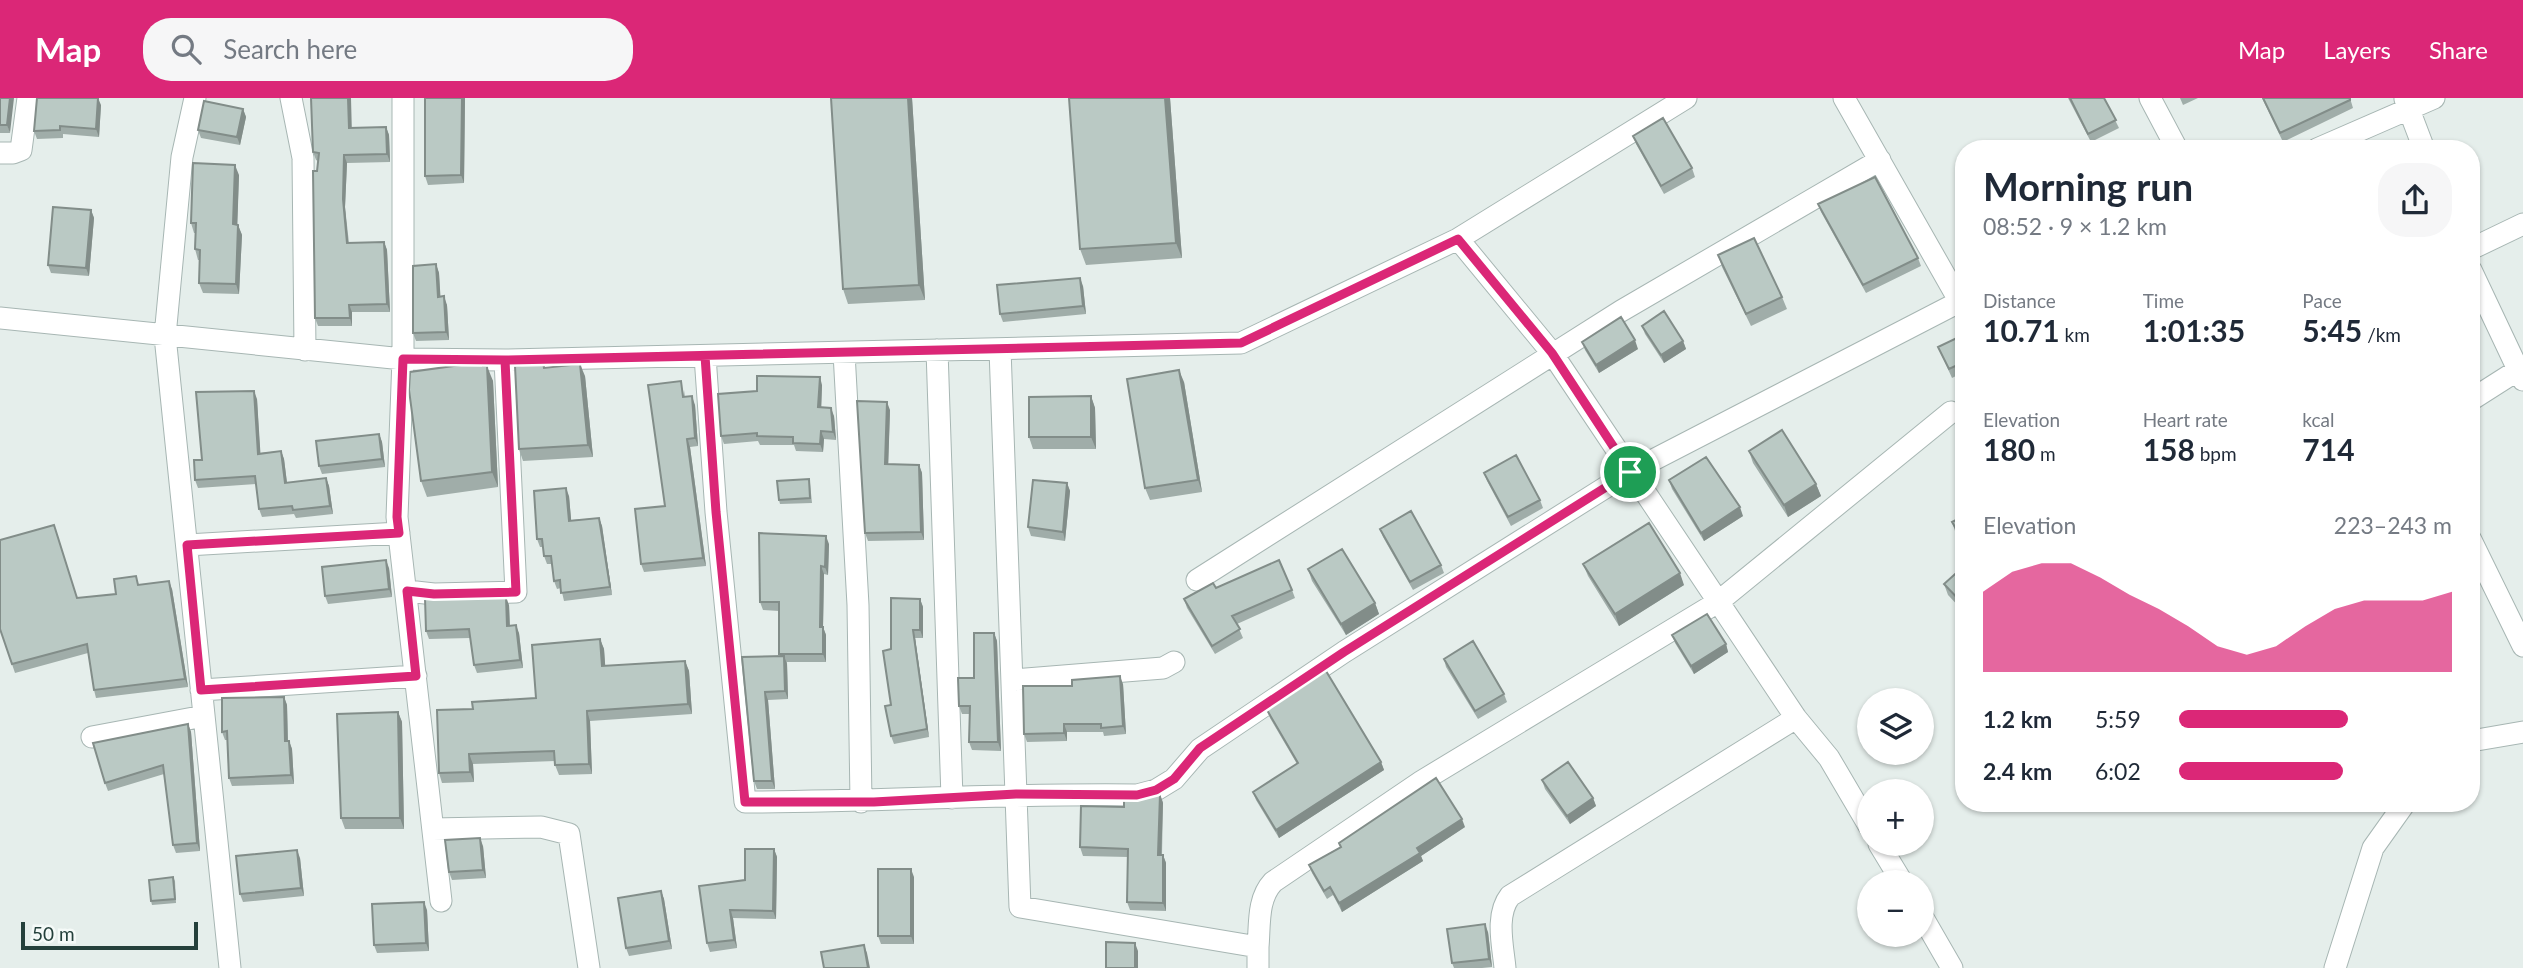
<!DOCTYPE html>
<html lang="en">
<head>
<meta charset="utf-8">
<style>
	:root { --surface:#fff; --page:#f6f6f7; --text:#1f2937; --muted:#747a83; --accent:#db2777 }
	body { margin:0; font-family:Lato,sans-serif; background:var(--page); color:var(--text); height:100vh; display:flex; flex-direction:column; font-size:26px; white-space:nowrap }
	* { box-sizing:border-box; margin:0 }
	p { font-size:23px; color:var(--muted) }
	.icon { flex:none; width:38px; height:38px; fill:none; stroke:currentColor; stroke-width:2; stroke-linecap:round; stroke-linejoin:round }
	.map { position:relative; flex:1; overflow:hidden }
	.details { position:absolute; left:1955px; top:42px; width:525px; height:672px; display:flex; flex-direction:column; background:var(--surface); border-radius:28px; box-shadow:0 2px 5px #0004 }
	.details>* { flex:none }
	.tools { position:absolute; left:1857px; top:590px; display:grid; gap:14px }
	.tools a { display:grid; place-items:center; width:77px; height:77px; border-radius:50%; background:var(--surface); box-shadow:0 2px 5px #0004; font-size:35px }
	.scale { position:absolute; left:21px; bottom:18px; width:177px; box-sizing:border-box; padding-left:7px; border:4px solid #24403b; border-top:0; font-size:19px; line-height:24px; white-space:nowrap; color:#24403b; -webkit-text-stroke:5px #f5faf8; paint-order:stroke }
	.pin { position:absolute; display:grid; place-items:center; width:60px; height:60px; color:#fff; margin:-30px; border:4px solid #fff; border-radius:50%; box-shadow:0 2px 7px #0007 }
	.round { display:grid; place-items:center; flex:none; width:74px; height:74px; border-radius:28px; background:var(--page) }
	.head { display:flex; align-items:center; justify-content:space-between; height:119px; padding:0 28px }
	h1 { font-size:38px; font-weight:700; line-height:52px }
	.metrics { display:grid; grid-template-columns:repeat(3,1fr); gap:10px; height:119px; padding:7px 28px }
	.metrics div { display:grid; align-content:center }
	.metrics b { font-size:30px; font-weight:700 }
	.metrics small { font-size:19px; font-weight:400 }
	.metrics p { font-size:19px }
	.chart { height:196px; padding:14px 28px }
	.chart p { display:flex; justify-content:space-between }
	.chart svg { width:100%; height:126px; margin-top:7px; fill:var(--accent); opacity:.7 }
	ul { padding:0 28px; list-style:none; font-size:23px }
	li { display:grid; grid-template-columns:112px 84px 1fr; align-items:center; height:52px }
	li i { height:18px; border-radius:9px; background:var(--accent) }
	header { display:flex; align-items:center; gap:42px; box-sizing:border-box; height:98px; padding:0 35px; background:var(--accent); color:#fff }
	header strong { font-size:33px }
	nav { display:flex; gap:38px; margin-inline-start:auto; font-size:24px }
	.search { width:490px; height:63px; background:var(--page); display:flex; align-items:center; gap:18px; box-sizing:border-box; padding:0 24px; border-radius:28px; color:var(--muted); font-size:26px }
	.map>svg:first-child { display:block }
</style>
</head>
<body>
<header>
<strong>Map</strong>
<div class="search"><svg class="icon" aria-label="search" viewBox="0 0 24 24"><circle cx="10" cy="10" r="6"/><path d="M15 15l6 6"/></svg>Search here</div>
<nav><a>Map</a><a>Layers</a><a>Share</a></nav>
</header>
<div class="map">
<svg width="2523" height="870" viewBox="0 0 2523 870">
	<rect width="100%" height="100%" fill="#e5eeeb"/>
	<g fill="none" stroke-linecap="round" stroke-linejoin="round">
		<defs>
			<path id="minor" d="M195,0L182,59L165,238L230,870
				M291,0L303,60L305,252
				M403,0V261L397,419L441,803
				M1844,0L1964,211
				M2150,0L2177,51
				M2405,1L2424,51
				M2317,51L2434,0
				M0,55H13L21,52L28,0
				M1458,141L1552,255L1796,620L1829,660L1869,728
				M2471,151L2523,126
				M2471,172L2523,282
				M0,220L403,261L505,262L1241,245L1458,141L1686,0
				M1000,251L1020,809L1258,849V870
				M937,252L952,700
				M844,255L858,507L861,704
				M705,258L716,414L745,704C876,704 1006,695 1137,697L1156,692L1174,681L1200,651L1344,554L1630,374L1959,204
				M2471,302L2518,272
				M2471,442L2523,548
				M187,447L399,435
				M1197,482L1621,213L1880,62
				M407,493L434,496L516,494L505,262
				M1012,582L1163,570L1174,564
				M201,592L416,578
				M92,639L204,618
				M2471,643L2523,634
				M433,731L541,729L569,736L589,870
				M1879,746L1902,784
				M1922,818L1952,870
				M1258,849C1260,827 1257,801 1273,784L1422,683L1718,504L1951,314
				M1505,870C1503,848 1495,817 1510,798L1796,620
				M2335,870L2373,750L2405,705"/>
		</defs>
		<!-- minor casing -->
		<use href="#minor" stroke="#a7b6b3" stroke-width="23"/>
		<!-- minor -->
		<use href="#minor" stroke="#fff" stroke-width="21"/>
	</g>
	<!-- wall -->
	<path fill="#a0ada9" d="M0,0L10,35H0Z
		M311,0H351V30L386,29L389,37L390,64L347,65L345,109L349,145L384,144L387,152L390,214H352V228H318L315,220L317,73L318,63L316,62L313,54Z
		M425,0H465L464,85L428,87L425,78Z
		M831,0H912L925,202L848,206L843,191Z
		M1170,0L1182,160L1086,167L1080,151Z
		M2068,0H2104L2119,30L2091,44Z
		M2180,0H2198L2183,7Z
		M2262,0H2350L2353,10L2283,44Z
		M101,7L99,39L63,36V40L37,41L34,33Z
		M243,11L246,19L240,47L201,40L198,32Z
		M1633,38L1692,70L1695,79L1664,96L1636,46Z
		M239,77L237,127H238L242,137L239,196L203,195L199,185L200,162H198L195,151V135H194L191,125Z
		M1818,106L1918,160L1921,168L1866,195L1821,114Z
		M91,112L94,120L89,178L51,175L48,167Z
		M1718,157L1782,199L1787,211L1751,228L1722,169Z
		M436,166L439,175L440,199L447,207L449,242L416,243L413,235Z
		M1083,188L1086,216L1003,224L1000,216Z
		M1642,228L1683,243L1686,251L1664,265L1645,236Z
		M1964,239V274L1952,280L1938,249Z
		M1582,244L1638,251L1599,275L1585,252Z
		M543,264L545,269L585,278L593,359L523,363L519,351Z
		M484,268L493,283L498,389L427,399L421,383Z
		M1184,284L1202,394L1150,402L1145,390Z
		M822,287L821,309L834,318L836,342L824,341L823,354L796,353L794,347H760L758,343L724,346L721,338Z
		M684,292L685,299L695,307L698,348L690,349L706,468L644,474L641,466L665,408Z
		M1091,298L1095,310L1096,351H1033L1029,339Z
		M257,301L260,355L281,353L284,361L287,385L326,380L329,388L333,416L296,420L294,416L262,419L259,411L256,386L198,390L195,382L202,362Z
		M890,312L888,366L919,367L922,375L924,442L868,443L865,435Z
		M379,336L382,344L385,369L322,376L319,368Z
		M1749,353L1816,386L1821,398L1788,419L1753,365Z
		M1484,375L1540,402L1543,410L1511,428L1487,383Z
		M809,381L810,385L812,405L780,406L779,402Z
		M1669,382L1743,418L1704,443L1672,391Z
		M1067,385L1070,393L1065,443L1031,438L1028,429Z
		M569,398L571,422L599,420L602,428L612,497L564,503L561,490L557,491L554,483L552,466H547L544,458L543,449H540L537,441Z
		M1964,418V448L1956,436L1952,424Z
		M1380,431L1441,467L1444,475L1413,492L1383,439Z
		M829,446L828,477L824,476L823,529L826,537V564H787L788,601L768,602L775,691H757L754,683L742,559L780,558L779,513L763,512L760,504Z
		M1583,466L1684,487L1619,528L1588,478Z
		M1964,468V514L1948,497L1944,486Z
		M389,470L392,499L328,506L325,498Z
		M1308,471L1375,505L1379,516L1346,537L1312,483Z
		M139,487L172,491L188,589L96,600L94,592L88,555L15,575L0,531L77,500L116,496Z
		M1216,490L1292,492L1295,500L1237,526L1243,540L1215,556L1187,510L1184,501Z
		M920,501L923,509V540H915L929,639L894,646L891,638V551Z
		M509,507L510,528L519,535L523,570L477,575L474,567L470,540L429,541L426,533Z
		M994,535L997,543L1001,653L972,652L969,644L970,616H962L959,608L974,580Z
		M1672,537L1726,546L1728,554L1694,576L1675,545Z
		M600,541L604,551L605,568L685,563L689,573L692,616L590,623L592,676L559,677L555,667V663L473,666L474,684L442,685L439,675L473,611L536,600Z
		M1444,561L1504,596L1507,604L1478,621L1446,569Z
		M1123,586L1126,636L1104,638L1103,634H1067V643L1027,644L1024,636L1072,588Z
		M284,599L287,607L288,643H289L292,651L294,686L232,688L229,680L227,642H225L222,634Z
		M1267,612L1381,664L1384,672L1279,740L1256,702L1253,694L1297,666L1270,620Z
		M398,614L402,624L404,731H345L341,720Z
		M188,626L191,634L200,753L176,755L173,747L164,676L108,693L105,685Z
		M1542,682L1593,700L1596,708L1570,726L1545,691Z
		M1160,696L1163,705L1162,757H1163L1166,765V813L1130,812L1127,804L1128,759L1083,758L1080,749L1124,709Z
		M1465,729L1421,758L1423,763L1342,814L1333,797L1327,801L1312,775L1309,767L1340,749L1339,745Z
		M483,748L486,780L452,782L449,774Z
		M774,751L777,759L776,821L733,820L737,850L710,854L707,845L745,782Z
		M300,760L304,798L243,804L240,796Z
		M173,779L175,783L176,805L152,807L151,803Z
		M914,779V846H881L878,838Z
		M661,793L664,801L672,851L629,858L626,850Z
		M427,812L429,853L377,855L374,847Z
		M1488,834L1492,869L1482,870H1454L1452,865Z"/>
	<!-- shaded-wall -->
	<path fill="#828d89" d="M10,0H14L10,35L7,27Z
		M98,0L101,7L99,39L96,31Z
		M348,0H351L352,38L349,30Z
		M462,0H465L464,85L461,77Z
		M908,0H912L925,202L919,187Z
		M1165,0H1170L1182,160L1176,145Z
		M243,11L246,19L240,47L237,39Z
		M386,29L389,37L390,64L387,56Z
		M344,57L347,65L345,109L349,153L347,145L343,101Z
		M235,67L239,77L237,137L233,126Z
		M91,112L94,120L89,178L86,170Z
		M238,127L242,137L239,196L236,186Z
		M384,144L387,152L390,214L387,206Z
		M436,166L439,175L441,207L438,199Z
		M1080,180L1083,188L1086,216L1083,208Z
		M444,198L447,207L449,242L446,234Z
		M349,207L352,214V228L350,220Z
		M1635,242L1638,251L1599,275L1596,267Z
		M1683,243L1686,251L1664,265L1661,257Z
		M483,264L488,279L487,268L493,283L498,389L492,374Z
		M580,266L585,278L593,359L588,347Z
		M1179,272L1184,284L1202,394L1198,382Z
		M820,279L822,287L821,317L818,309Z
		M254,293L257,301L261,364L258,356Z
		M692,298L695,307L698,348L695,340Z
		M1091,298L1095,310L1096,351L1091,339Z
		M887,304L890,312L888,374L885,366Z
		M831,310L834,318L836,342L833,334Z
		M821,333L824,341L823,354L820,346Z
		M379,336L382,344L385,369L382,361Z
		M687,341L690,349L706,468L703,460Z
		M281,353L284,361L288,393L285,385Z
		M919,367L922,375L924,442L921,434Z
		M326,380L329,388L333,416L330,408Z
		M1067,385L1070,393L1065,443L1063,434Z
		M1816,386L1821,398L1788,419L1784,407Z
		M566,390L569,398L572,431L569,423Z
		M1740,409L1743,418L1704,443L1701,435Z
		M599,420L602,428L612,497L610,489Z
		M826,438L829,446L828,477L825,469Z
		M386,462L389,470L392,499L389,491Z
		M821,468L824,476L823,529L826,537V564L823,556L820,529Z
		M1680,475L1684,487L1619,528L1615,516Z
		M169,483L172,491L188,589L185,581Z
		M506,499L509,507L510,536L507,528Z
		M920,501L923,509V540L920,532Z
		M1375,505L1379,516L1346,537L1341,526Z
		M516,527L519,535L523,570L520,562Z
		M913,532L915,540L929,639L927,631Z
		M994,535L997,543L1001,653L998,644Z
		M600,541L604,551L606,578L602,568Z
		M1726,546L1728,554L1694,576L1691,568Z
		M784,558L787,566L788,601L785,593Z
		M685,563L689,573L692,616L688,606Z
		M1120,578L1123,586L1126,636L1123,628Z
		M765,594L768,602L775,691L772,683Z
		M284,599L287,607L288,651L285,643Z
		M587,613L590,623L592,676L589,666Z
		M398,614L402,624L404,731L400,720Z
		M188,626L191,634L200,753L197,745Z
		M1064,626L1067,634V643L1064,635Z
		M289,643L292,651L294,686L291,677Z
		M469,656L473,666L474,684L470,674Z
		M1381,664L1384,672L1279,740L1276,732Z
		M1160,696L1163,705L1161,765L1158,757Z
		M1593,700L1596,708L1570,726L1567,718Z
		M1462,721L1465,729L1421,758L1423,763L1342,814L1339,805L1417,750Z
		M480,740L483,748L486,780L483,772Z
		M774,751L777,759L776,821L773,813Z
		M297,752L300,760L304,798L301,790Z
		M1163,757L1166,765V813L1163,805Z
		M911,771L914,779V846L911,838Z
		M661,793L664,801L672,851L669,843Z
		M424,804L427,812L429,853L426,845Z
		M730,812L733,820L737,850L734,842Z
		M1485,826L1488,834L1492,869L1489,861Z
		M1135,845L1138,853V870H1135Z
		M864,847L867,855L870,870H868Z"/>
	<!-- building -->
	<path fill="#bac9c4" stroke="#828d89" stroke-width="2" d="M0,0H10L7,27H0Z
		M37,0H98L96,31L60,28V32L34,33Z
		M311,0H348L349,30L386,29L387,56L344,57L343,101L347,145L384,144L387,206L349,207L350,220H315L313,73H317L319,55L313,54Z
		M425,0H462L461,77L425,78Z
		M831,0H908L919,187L843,191Z
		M1069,0H1165L1176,145L1080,151Z
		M2070,0H2104L2116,22L2088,36Z
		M2263,0H2350V2L2280,35Z
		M204,3L243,11L237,39L198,32Z
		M1663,20L1692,70L1661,88L1633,38Z
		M193,65L235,67L233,126L238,127L236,186L199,185L200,152L195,151L196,125H191Z
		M1875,79L1918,160L1863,187L1818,106Z
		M53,109L91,112L86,170L48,167Z
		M1754,140L1782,199L1746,216L1718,157Z
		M436,166L438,199L444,198L446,234L413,235V168Z
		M1080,180L1083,208L1000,216L997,187Z
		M1664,213L1683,243L1661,257L1642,228Z
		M1621,219L1635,242L1596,267L1582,244Z
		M1963,237L1964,264L1949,271L1938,249Z
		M483,264V268H487L492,374L421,383L409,292L410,274Z
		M543,264L544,270L580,266L588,347L519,351L515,268Z
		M1179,272L1198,382L1145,390L1127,281Z
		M757,278L820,279L818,309L831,310L833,334L821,333L820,346L793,345V339L757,338V335L721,338L718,296L757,293Z
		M681,283L683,299L692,298L695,340L687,341L703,460L641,466L635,411L665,408L648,287Z
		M254,293L258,356L281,353L285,385L326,380L330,408L293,412L292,408L259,411L255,378L195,382L194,362H202L196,294Z
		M1091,298V339H1029V299Z
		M857,303L887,304L885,366L919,367L921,434L865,435Z
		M1782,332L1816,386L1784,407L1749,353Z
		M379,336L382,361L319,368L316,343Z
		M1516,357L1540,402L1508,419L1484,375Z
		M1706,359L1740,409L1701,435L1669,382Z
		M809,381L810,400L779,402L777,383Z
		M1033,382L1067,385L1063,434L1028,429Z
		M566,390L569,423L599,420L610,489L561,495L560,482L554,483L551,458H544L542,441H537L534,393Z
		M1411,413L1441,467L1410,484L1380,431Z
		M1964,418V444L1952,424Z
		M1649,425L1680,475L1615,516L1583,466Z
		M54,427L77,500L116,496L114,481L136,478L138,487L169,483L185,581L94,592L87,546L12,566L0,531V442Z
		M759,435L826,438L825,469L821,468L820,529H823V556H779V504H760Z
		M1342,451L1375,505L1341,526L1308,471Z
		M386,462L389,491L325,498L322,469Z
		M1279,462L1292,492L1232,518L1240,531L1212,548L1184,501L1213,485L1216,490Z
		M1964,468V507L1944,486Z
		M506,499L507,528L516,527L520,562L474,567L469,531L426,533L425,500Z
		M891,500L920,501V532H913L927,631L891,638L885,608L891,607L883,553L891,551Z
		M1707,516L1726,546L1691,568L1672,537Z
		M974,535H994L998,644H969L970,608H959L958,580H974Z
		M600,541L602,568L685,563L688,606L587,613L589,666L555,667L554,653L469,656L470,674L439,675L437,612L473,611L472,604L536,600L532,547Z
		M1473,543L1504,596L1475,613L1444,561Z
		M784,558L785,593L765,594L772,683H754L742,559Z
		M1326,573L1381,664L1276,732L1253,694L1298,665L1267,612Z
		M1120,578L1123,628L1101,630V626H1064V635L1024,636L1023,588H1072V582Z
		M284,599L285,643H289L291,677L229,680L227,633L222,634V600Z
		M398,614L400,720H341L337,616Z
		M188,626L197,745L173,747L163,667L105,685L93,645Z
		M1568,664L1593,700L1567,718L1542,682Z
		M1436,680L1462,721L1417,750L1420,755L1339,805L1330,789L1324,793L1309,767L1341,749L1339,745Z
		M1160,696L1158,757H1163V805L1127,804L1128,751L1080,749L1081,708L1124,709V702Z
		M480,740L483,772L449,774L445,742Z
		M745,751H774L773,813L730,812L734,842L707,845L699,788L745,782Z
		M297,752L301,790L240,796L236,758Z
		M878,771H911V838H878Z
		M173,779L175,801L151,803L149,782Z
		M661,793L669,843L626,850L618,800Z
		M424,804L426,845L374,847L372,806Z
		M1485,826L1489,861L1452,865L1447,831Z
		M1106,844L1135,845V870H1106Z
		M864,847L868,870H824L821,854Z"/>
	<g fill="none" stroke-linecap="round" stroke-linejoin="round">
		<defs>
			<path id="route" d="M1630,374L1552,255L1458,141L1241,245L505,262L403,261L397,419L399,435L187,447L201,592L416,578L407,493L434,496L516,494L505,262L705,258L716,414L745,704H874L1016,696L1137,697L1156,692L1174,681L1200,650L1344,554L1630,374"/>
		</defs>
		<!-- route casing -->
		<use href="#route" stroke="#fff" stroke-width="14"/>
		<!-- route -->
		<use href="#route" stroke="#db2777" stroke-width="9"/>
	</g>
</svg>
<div class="tools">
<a><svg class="icon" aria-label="layers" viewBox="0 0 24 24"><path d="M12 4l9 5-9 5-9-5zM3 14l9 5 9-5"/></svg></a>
<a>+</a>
<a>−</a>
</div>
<div class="scale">50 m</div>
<div class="pin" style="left:1630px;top:374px;background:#1e9e55"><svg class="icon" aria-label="arrive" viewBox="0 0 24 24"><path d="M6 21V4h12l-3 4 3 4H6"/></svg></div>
<section class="details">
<div class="head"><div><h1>Morning run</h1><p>08:52 · 9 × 1.2 km</p></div><a class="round"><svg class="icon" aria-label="share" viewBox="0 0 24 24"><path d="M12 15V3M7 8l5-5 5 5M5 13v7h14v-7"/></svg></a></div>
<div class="metrics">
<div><p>Distance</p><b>10.71<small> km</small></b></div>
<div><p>Time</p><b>1:01:35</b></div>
<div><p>Pace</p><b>5:45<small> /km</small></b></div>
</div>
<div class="metrics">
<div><p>Elevation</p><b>180<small> m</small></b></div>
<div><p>Heart rate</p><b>158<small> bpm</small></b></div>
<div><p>kcal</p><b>714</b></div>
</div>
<div class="chart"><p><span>Elevation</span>223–243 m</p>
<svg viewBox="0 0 160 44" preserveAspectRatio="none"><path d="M0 44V16L10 9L20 6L30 6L40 11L50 17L60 22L70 28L80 35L90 38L100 35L110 28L120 22L130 19L140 19L150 19L160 16V44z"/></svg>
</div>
<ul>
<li><b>1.2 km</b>5:59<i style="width:62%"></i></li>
<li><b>2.4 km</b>6:02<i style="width:60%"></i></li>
</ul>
</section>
</div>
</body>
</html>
